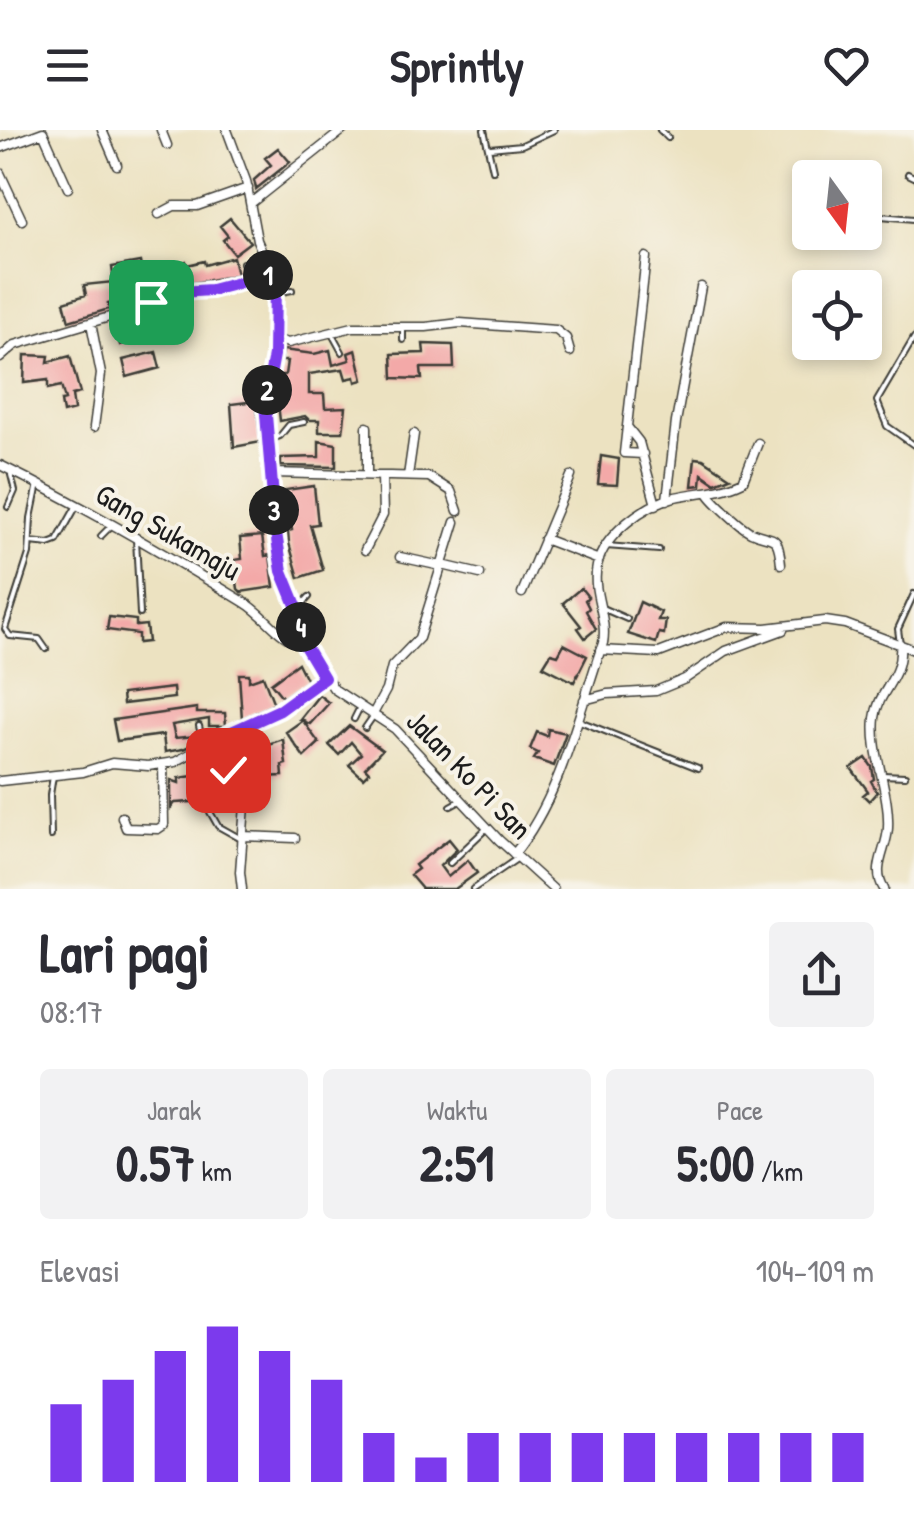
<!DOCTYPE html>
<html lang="id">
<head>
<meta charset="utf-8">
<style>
	:root { --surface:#fff; --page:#f2f2f3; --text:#2b2b33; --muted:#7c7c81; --accent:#7c3aed }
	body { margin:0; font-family:"Patrick Hand",sans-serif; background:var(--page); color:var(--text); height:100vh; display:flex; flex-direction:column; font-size:38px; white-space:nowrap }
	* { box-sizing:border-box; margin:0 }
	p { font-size:32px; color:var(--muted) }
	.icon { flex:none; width:55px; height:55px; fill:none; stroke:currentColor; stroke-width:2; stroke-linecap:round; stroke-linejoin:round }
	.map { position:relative; height:759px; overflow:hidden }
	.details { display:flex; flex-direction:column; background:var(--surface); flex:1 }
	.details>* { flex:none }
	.needle { width:65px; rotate:165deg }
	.controls { position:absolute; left:792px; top:30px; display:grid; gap:20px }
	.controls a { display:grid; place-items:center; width:90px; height:90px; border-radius:10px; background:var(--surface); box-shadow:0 5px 15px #0003; font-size:50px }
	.pin { position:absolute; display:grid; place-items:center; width:85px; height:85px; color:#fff; margin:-42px; border-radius:20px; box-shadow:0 5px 15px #0006 }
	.km { position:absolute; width:50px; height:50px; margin:-25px; border-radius:50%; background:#222; color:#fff; font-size:28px; line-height:50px; text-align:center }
	.round { display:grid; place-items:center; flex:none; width:105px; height:105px; border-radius:10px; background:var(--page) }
	.summary { display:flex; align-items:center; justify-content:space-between; height:170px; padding:0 40px }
	h1 { font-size:55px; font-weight:800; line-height:75px }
	.stats { display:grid; grid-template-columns:repeat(3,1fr); gap:15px; height:170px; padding:10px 40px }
	.stats div { display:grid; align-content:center; border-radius:10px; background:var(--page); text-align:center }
	.stats b { font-size:50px; font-weight:800 }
	.stats small { font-size:28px; font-weight:400 }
	.stats p { font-size:28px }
	.chart { height:280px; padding:20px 40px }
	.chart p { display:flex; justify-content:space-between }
	.chart svg { width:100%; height:180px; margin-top:10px; stroke:var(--accent); stroke-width:6 }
	header { display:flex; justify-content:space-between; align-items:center; height:130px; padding:0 40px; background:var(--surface); font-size:45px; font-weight:800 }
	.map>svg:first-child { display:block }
</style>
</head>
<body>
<header><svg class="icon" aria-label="menu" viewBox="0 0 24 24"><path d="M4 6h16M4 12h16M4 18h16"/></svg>Sprintly<svg class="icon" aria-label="heart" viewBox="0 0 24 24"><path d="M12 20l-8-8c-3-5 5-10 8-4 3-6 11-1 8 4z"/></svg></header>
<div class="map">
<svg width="914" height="759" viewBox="0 0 914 759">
	<rect width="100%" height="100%" fill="#f7f3e8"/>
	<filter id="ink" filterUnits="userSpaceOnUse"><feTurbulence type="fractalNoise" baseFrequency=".01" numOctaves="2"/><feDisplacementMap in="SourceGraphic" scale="20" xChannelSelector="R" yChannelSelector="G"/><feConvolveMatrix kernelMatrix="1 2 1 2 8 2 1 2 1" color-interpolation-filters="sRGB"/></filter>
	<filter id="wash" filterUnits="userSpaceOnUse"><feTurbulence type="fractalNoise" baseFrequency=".0048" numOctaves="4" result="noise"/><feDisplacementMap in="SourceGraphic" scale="40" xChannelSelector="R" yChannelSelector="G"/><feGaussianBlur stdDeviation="2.25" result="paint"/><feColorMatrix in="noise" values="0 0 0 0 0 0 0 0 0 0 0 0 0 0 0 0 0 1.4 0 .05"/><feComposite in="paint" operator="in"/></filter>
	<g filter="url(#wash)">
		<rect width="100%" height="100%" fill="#ece2c1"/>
		<g id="blocks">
			<!-- building -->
			<path fill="#f3a9a8" d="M278,18L290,32L256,59L254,50L271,35L265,28Z
				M230,88L250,112L234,124L223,110L228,106L220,96Z
				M233,127L237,145L171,157L166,137L186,131L187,135L204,131L205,135Z
				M140,132L142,143L153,142L156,162L108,174L109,179L69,191L64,172L86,165L84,155L114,152L112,137Z
				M136,187L142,209L120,215L114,193Z
				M423,214L453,215L454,238H421L422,249L393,248L392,224L424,223Z
				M283,220L314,224L330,220L333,235L350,230L348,223L356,220L363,250L356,252L355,247L346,249L343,239L309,244V264H324L325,278L346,277L343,302H319V290H309L305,286L280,291L276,256L281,257V245H285L287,231H281Z
				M156,222L160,238L127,247L123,230Z
				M25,225L49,226L48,232L70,226L80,263L72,265L74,280L63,283L61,271L65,270L61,256L48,259V250L24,253Z
				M256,271L261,312L234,317L231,274Z
				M319,311L336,314V337L281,336V328L319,327Z
				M601,326L619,329L617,355L598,354Z
				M695,328L703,329L730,347L715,353L702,344L701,355L692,356Z
				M314,356L318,394L310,395L323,440L299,448L289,413L288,401L292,400L286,360Z
				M262,406L265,426L270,425L274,457L241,462L238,459L234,430L242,429L240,408Z
				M581,458L588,467L585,470L589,478L586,481L596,499L585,508L578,498L581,496L563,473Z
				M640,472L661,482L658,490H666L664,504L659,503L656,513L628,504Z
				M109,487L136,490V496L146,495L148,512L138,513V504L107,500Z
				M564,514L587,526L574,552L543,536L551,523L558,525Z
				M298,533L307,551L283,568L271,553Z
				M239,544H249V551L263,546L274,574L242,589Z
				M173,558L174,568L123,574L122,564Z
				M319,565L329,573L310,594L303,591L319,613L304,627L286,602L303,590L300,589Z
				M197,578V583H225L226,596H209V589L172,595L175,608L196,606L197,612L183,619L165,622L163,605L117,611L113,590Z
				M349,596L382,620L365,638L369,642L363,648L349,635L361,624L351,612L339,625L329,615Z
				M548,599L566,603L554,636L534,629L538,623L530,619L537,602L547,606Z
				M283,609L286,634L282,635L283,646L264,647L263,642L252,647L251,640L257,635L256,627L269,625L268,614Z
				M866,628L872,637L874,649L871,651L877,662L869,671L863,665L868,661L851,638Z
				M207,644L208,671L175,673L171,678V650L179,653V648Z
				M449,709L457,719L440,736L448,747L468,730L477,743L455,759H422L410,745L418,739L415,735Z"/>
		</g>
	</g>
	<g filter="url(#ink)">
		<use href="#blocks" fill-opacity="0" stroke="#3b3a35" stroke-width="2.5"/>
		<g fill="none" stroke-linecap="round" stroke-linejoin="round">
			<defs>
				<path id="service" d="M484,0L493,40
					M660,0L668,8
					M490,18L522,15L554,0
					M908,44L914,47
					M881,86L914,89
					M243,133L265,128
					M276,163L292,160
					M331,202L342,222
					M914,208L877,271L887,296L914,315
					M403,210V196
					M270,310L280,306L289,295L304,292
					M38,354L31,388L29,424L5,499L10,506L39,509L46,519
					M8,377L15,361L11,345
					M101,406L112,395
					M136,409L140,484
					M31,412L49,414L57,411L76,377
					M606,416L659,420
					M602,478L627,489
					M298,479L309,467
					M900,514L898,499L914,464
					M354,589L360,577
					M577,590L698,638
					M199,596L203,613
					M365,598L374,585
					M223,607L228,640L210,682L218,696L243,710
					M883,645L905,646
					M451,676L462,670
					M51,706L50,665L53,646
					M450,733L488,697
					M473,759L518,728"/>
				<path id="minor" d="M102,0L117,35
					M161,0L167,15
					M227,0L246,51L257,110L275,152L274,225L265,273L279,424L285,452L299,485L305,516L334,559L395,599L499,710L553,759
					M0,18L43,2L68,58
					M0,43L22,90
					M251,73L343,0
					M159,84L174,76H197L248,58
					M91,193L101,244L94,297
					M275,209L288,213L353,197H426L460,193L556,200L566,208L570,222
					M0,228L15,215L133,180L172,164L211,160L273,144
					M628,298L639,312L656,375
					M643,324L624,323L646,127
					M0,335C83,376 164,423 244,472C269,487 274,506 305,516
					M273,343L429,347L451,361L458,381
					M367,345V297
					M408,346L414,304
					M708,363C713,371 743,399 751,402C773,412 778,401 781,434
					M667,370L676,292L701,157
					M544,409L599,430
					M365,420L383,385L382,346
					M400,427L441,436
					M442,435L480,444
					M522,463L571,346
					M600,520L659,523L727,497L766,498L825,491L845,494L914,520
					M584,570L607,564L656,561L685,549L726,521L783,500
					M373,584L386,560L392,536L419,508L455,392
					M239,598L246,662L240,742L242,759
					M0,651L83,642L112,633L148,636L175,632L223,606L272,585L325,548
					M122,687L126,698L158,699L164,695L163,635
					M243,706L295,708
					M514,724C562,665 578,583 603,513C608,487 591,462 597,436C604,404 644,375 675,367C698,362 721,362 743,351L758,313
					M884,759C871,738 887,720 888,698C890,661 871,624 875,588C878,560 903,549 900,514"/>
			</defs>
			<!-- service casing -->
			<use href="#service" stroke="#3b3a35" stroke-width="8"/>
			<!-- minor casing -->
			<use href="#minor" stroke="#3b3a35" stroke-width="11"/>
			<!-- service -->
			<use href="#service" stroke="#fff" stroke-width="4"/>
			<!-- minor -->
			<use href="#minor" stroke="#fff" stroke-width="8"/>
		</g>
	</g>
	<g fill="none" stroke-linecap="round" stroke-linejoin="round" filter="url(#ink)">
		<defs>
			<path id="route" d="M151,172L180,162L211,160L273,144L275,152L274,225L265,273L276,403L282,441L300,485L305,516L324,548L280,580L223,606L228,640"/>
		</defs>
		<!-- route casing -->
		<use href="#route" stroke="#fff" stroke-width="20"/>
		<!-- route -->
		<use href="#route" stroke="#7c3aed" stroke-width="12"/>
	</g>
	<g text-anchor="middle" stroke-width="8" stroke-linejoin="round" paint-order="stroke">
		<!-- street labels -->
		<g font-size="30" fill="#1c1c1c" stroke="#f7f3e8">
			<text transform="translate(168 402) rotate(30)" y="10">Gang Sukamaju</text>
			<text transform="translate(469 645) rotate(46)" y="10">Jalan Ko Pi San</text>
		</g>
	</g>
</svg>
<div class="controls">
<a><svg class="needle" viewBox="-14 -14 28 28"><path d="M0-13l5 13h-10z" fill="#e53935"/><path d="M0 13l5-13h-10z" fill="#7c7c81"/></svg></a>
<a><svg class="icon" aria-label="locate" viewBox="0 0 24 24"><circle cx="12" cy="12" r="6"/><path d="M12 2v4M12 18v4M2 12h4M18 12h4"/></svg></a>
</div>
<div class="pin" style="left:151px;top:172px;background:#1e9e55"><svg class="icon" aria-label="arrive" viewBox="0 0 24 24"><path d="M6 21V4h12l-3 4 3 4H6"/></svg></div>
<div class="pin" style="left:228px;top:640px;background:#d93025"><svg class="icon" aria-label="check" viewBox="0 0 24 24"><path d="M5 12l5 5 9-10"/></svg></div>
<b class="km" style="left:268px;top:145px">1</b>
<b class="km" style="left:267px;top:260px">2</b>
<b class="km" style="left:274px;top:380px">3</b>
<b class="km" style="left:301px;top:497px">4</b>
</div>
<section class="details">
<div class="summary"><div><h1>Lari pagi</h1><p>08:17</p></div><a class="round"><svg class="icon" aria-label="share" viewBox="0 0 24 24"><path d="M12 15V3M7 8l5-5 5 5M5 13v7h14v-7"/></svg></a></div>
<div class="stats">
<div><p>Jarak</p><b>0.57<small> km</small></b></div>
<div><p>Waktu</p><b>2:51</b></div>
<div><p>Pace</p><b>5:00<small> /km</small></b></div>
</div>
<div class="chart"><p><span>Elevasi</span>104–109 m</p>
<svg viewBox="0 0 160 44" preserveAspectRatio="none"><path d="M5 44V25M15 44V19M25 44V12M35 44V6M45 44V12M55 44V19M65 44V32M75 44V38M85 44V32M95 44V32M105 44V32M115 44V32M125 44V32M135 44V32M145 44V32M155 44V32"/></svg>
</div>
</section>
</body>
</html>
